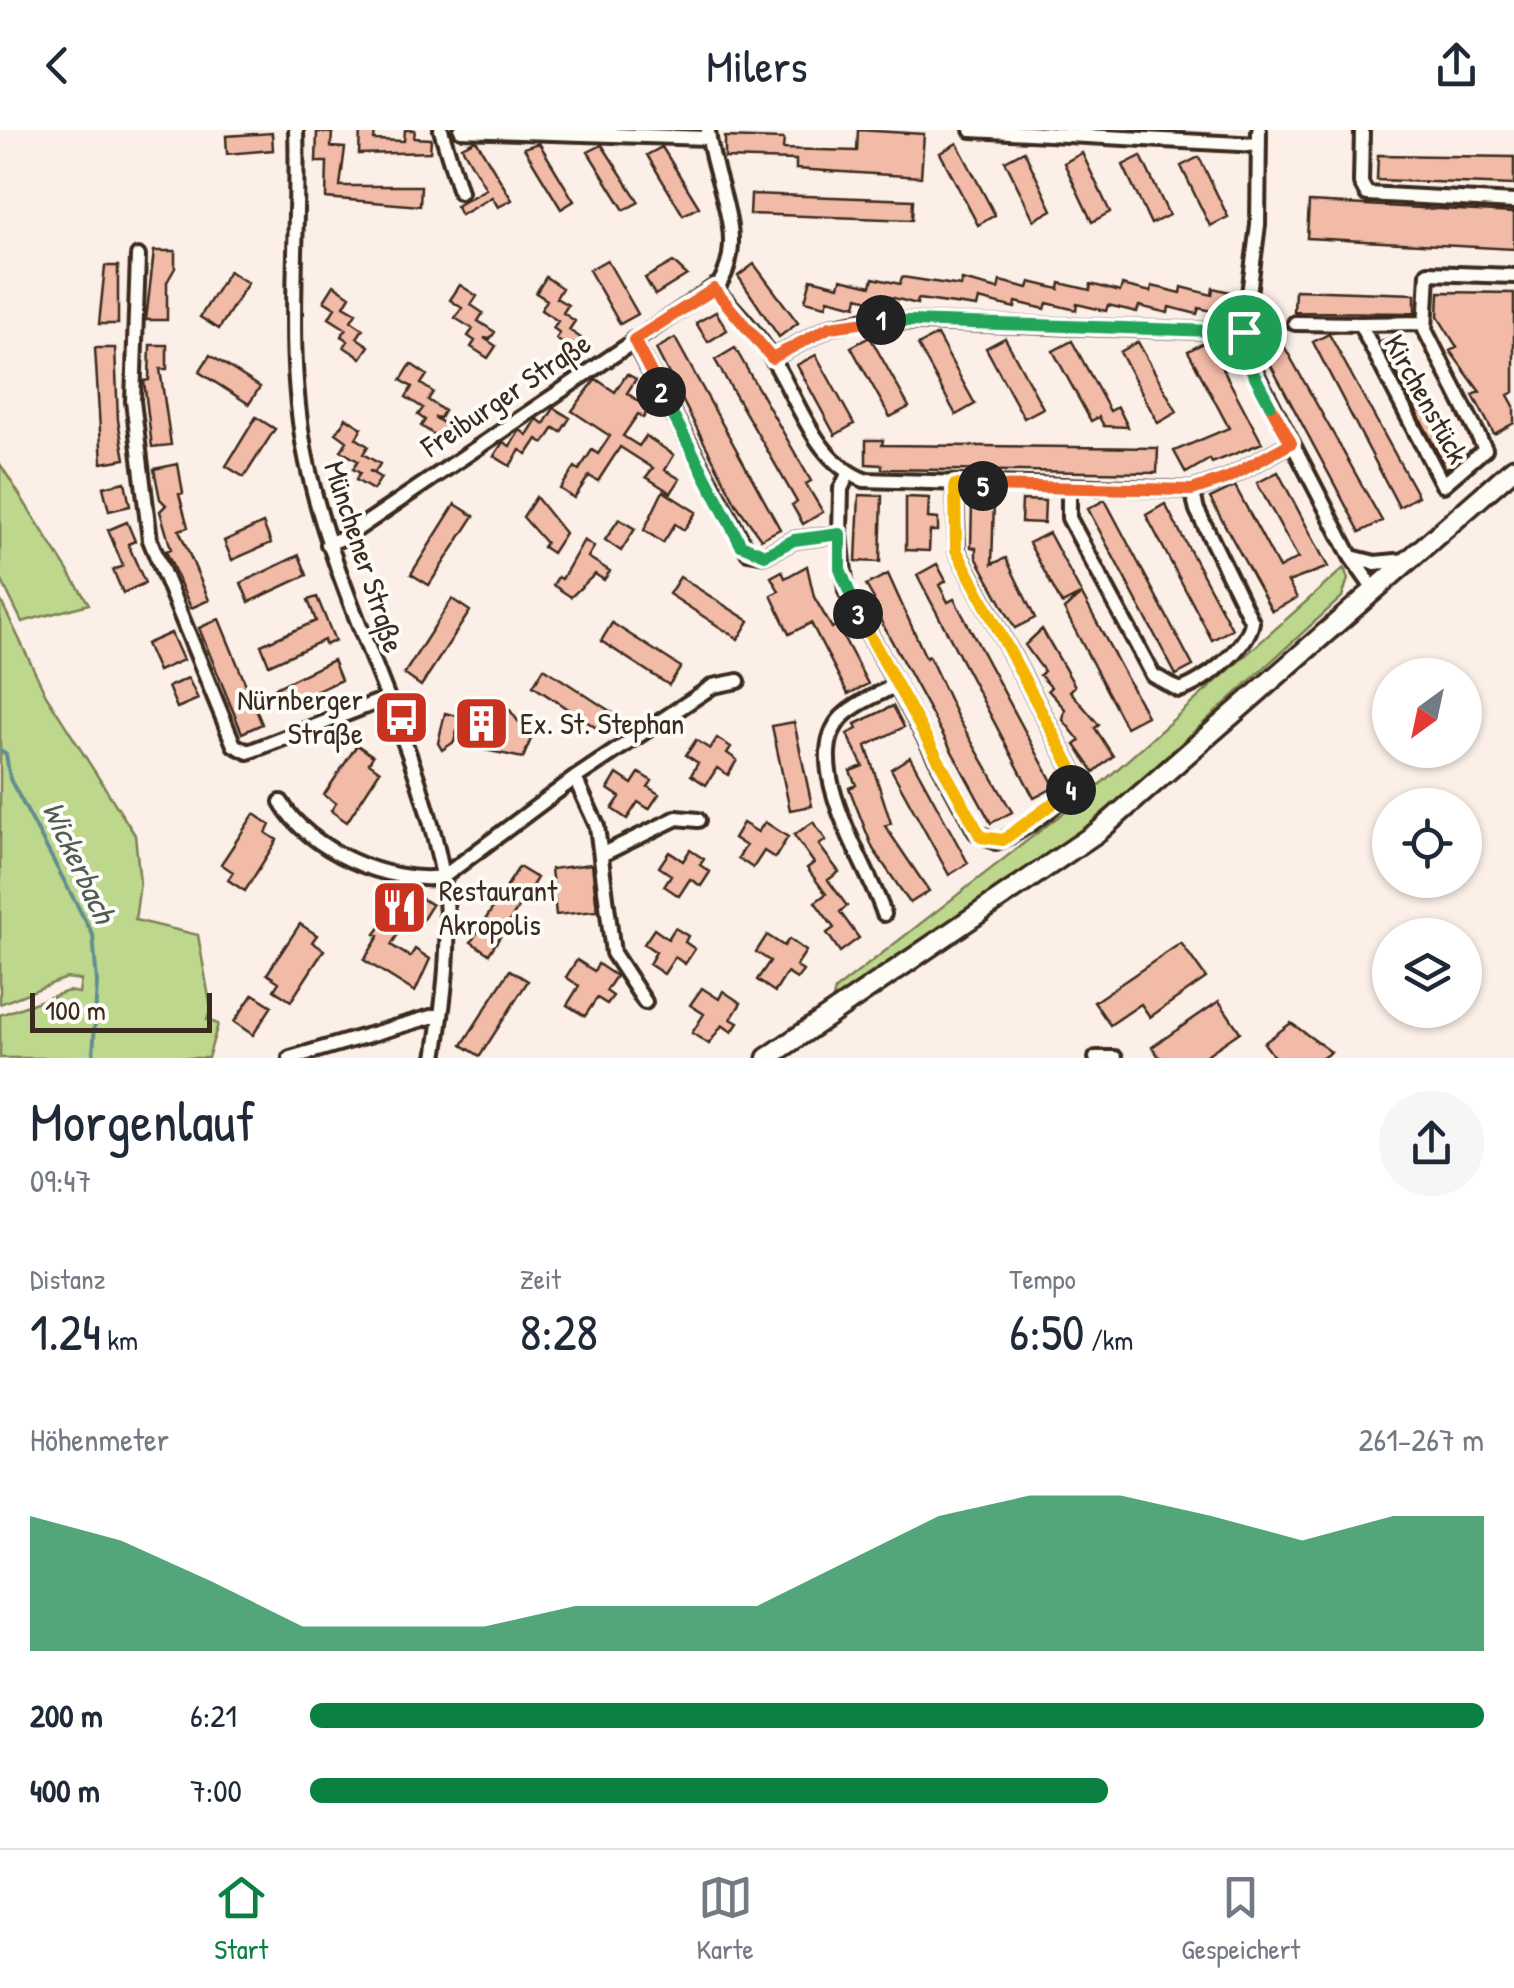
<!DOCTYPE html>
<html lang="de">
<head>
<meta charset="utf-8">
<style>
	:root { --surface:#fff; --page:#f6f6f7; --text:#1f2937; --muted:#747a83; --line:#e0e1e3; --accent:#0b8043 }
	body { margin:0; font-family:"Patrick Hand",sans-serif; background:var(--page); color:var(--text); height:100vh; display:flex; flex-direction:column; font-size:38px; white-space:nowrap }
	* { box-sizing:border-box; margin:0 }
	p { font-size:32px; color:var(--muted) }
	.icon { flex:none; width:55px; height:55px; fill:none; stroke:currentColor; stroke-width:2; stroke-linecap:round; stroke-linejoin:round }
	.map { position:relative; height:928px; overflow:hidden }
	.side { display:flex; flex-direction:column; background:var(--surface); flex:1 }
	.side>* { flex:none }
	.needle { width:65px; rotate:213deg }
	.tools { position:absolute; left:1372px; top:528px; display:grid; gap:20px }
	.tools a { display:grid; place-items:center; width:110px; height:110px; border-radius:50%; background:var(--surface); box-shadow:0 2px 8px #0004; font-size:50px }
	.scale { position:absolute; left:30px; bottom:25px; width:182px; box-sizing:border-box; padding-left:10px; border:5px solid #3b2a1e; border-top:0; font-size:28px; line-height:35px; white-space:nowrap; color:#3b2a1e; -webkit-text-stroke:8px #fdfcf7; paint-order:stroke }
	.pin { position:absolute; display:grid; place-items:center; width:85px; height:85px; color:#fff; margin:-42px; border:5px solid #fff; border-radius:50%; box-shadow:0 2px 10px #0007 }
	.km { position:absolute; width:50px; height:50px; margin:-25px; border-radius:50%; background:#222; color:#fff; font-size:28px; line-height:50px; text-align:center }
	.round { display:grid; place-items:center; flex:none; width:105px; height:105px; border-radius:52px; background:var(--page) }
	.summary { display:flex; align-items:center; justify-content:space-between; height:170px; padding:0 30px }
	h1 { font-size:55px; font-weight:600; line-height:75px }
	.figures { display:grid; grid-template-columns:repeat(3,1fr); gap:15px; height:170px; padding:10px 30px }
	.figures div { display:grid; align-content:center }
	.figures b { font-size:50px; font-weight:600 }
	.figures small { font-size:28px; font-weight:400 }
	.figures p { font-size:28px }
	.chart { height:280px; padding:20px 30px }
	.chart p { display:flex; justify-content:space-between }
	.chart svg { width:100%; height:180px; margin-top:10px; fill:var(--accent); opacity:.7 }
	ul { padding:0 30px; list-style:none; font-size:32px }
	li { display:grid; grid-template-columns:160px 120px 1fr; align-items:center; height:75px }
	li i { height:25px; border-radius:12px; background:var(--accent) }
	header { display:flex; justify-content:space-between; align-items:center; height:130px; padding:0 30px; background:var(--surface); font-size:45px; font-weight:600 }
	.tabs { display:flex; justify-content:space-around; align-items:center; height:140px; border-top:2px solid var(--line); background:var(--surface); font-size:28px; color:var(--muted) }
	.tabs a { display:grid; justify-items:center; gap:5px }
	.tabs .on { color:var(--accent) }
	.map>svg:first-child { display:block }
</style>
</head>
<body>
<header><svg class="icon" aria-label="back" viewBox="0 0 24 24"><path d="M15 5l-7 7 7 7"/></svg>Milers<svg class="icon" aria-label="share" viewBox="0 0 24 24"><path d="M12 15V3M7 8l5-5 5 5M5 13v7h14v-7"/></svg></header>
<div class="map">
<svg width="1514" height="928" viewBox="0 0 1514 928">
	<rect width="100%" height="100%" fill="#fbefe7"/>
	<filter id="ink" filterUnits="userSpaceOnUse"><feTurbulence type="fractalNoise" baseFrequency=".01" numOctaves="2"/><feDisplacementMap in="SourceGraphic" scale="20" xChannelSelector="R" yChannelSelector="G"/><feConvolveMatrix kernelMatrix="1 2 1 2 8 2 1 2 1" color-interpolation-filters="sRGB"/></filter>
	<g filter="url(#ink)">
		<!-- green -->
		<path fill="#bdd78d" stroke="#7c8056" stroke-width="2.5" d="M0,334L89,474L22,492L0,447Z
			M1344,438L1348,449L1342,467L1100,687L1044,731L832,872L835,860L1104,651Z
			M0,469L46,565L135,705L140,753L135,790L198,805L211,879L207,890L218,894L208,928H0V885L68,861L79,863L81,850L66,848L0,874Z"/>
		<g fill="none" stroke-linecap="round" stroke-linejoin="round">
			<!-- stream -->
			<path stroke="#648e8f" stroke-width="4" d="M0,620L6,624L10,649L93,805L97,852L93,928"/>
		</g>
		<!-- building -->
		<path fill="#f2bba7" stroke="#3b2a1e" stroke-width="2.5" d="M360,0H375L374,10L404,11L405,0H415L414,8L431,9L430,22L359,24Z
			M858,0L924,4L921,47L796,39V30L725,28V7L784,9L783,19L857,21Z
			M317,2L332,3L331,17L345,18L340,56H421L420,76L326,68L327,32H316Z
			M272,3L273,20L227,24L226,6Z
			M476,10L512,70L498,77L492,67L461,85L456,76L486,59L462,17Z
			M539,13L574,71L561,79L524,18Z
			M957,13L995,85L978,95L940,23Z
			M602,15L639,72L624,80L588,22Z
			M662,17L699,77L683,85L647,25Z
			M1024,21L1052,80L1034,90L1005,31Z
			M1082,23L1110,82L1092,92L1064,33Z
			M1378,25L1514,27V55L1377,50Z
			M1141,26L1169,85L1151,94L1123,35Z
			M1199,27L1228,87L1210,96L1181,36Z
			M751,64L913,70L912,90L750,84Z
			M1309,72L1514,83V119L1307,108Z
			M154,121H175V138L167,152V190H146Z
			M607,130L638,184L620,194L589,140Z
			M673,132L687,145L655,165L645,148Z
			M754,134L798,193L779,207L738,146Z
			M105,136H118V194H99Z
			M229,141L248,153L219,199L200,187Z
			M546,147L562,158L556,168L568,175L563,183L575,191L569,200L581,208L573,220L556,209L560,203L553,198L558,191L541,180L547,170L536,163Z
			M902,147L961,156L962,150L998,159L1000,151L1028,158L1030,152L1059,159L1060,153L1090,160L1091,154L1120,162L1122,155L1151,162L1152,156L1181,163L1182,157L1212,165L1213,158L1234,163L1228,185L1199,178L1197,184L1169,177L1168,183L1139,176L1137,182L1108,175L1106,181L1077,174L1076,180L1047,173L1045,179L1016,172L1015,178L979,169L977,177L918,169L917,174L890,167L888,175L858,167L856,176L828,169L826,176L805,171L811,149L839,156L841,149L871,156L873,148L900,154Z
			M334,155L350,166L344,176L356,183L351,191L363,199L357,208L369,216L361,228L344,217L348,211L341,206L346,199L329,188L335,178L324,171Z
			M460,155L477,166L471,175L483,183L478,191L495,202L490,209L484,208L496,216L488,228L471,217L475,211L468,206L473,199L455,188L462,178L450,170Z
			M1295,160L1415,164V183L1294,182Z
			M1439,162L1514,163V262L1508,265L1514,276V293L1494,304L1473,265L1480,262L1450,221L1457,217L1438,187Z
			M716,182L727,200L708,212L696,193Z
			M1274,198L1382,391L1360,402L1256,208Z
			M1329,204L1418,366L1399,377L1313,212Z
			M1396,204L1461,327L1446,339L1381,212Z
			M937,205L975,274L956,285L918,215Z
			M870,207L909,277L890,287L851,217Z
			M675,208L780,399L761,409L736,374L656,219Z
			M1005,208L1043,278L1024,288L986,218Z
			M1072,211L1110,281L1118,277L1128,297L1104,296L1099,287L1091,291L1053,221Z
			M1208,211L1262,313L1212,333L1210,329L1186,343L1174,321L1229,298L1188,221Z
			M1138,212L1177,282L1158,293L1120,222Z
			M150,215H167V239H160L171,315L152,317L144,251L149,250Z
			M95,218H115L118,290L125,329L102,333Z
			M735,218L811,351L806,354L823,382L803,394L792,375L797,372L715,230Z
			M210,225L260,257L249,274L199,242Z
			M816,225L854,294L835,305L797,235Z
			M411,234L427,245L421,254L433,262L428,270L444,281L440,288L434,287L446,295L438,307L421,296L425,290L418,285L423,278L406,267L412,257L401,250Z
			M627,244L636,249L627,263L649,279L643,288L638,284L623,306L639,316L646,306L674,325L665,340L680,349L671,363L646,347L653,338L620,317L598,351L589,346L574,368L560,359L575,337L579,340L592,320L598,324L610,306L572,281L596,249L615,262Z
			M554,278L570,288L561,302L554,298L544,313L537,309L527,324L520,320L510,336L494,326L503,312L510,316L520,300L527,305L537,289L544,294Z
			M256,287L275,299L244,347L226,336Z
			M346,288L362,298L356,308L368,316L363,324L380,334L375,342L369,341L381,348L373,360L356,350L360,343L353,339L358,331L341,321L347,311L336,303Z
			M866,310H883L882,315L1158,318L1157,343L882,339V335L866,334Z
			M178,334L183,363L179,364L188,397L179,400L209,470L191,478L166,421L171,419L160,381L166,375L160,369L154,339Z
			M1278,342L1328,437L1288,452L1297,468L1272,481L1210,368L1235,356L1279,438L1298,428L1257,353Z
			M125,352L130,376L109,381L103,357Z
			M663,361L696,382L684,400L675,394L663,413L644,400Z
			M859,365L882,366L880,432L856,431Z
			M536,367L565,403L552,423L543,417L546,413L523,387Z
			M906,367L929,368L928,388L938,389V401H930L929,421L906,420Z
			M1022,370L1045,371L1044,393L1021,392Z
			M1105,370L1193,536L1176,545L1088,379Z
			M972,372H994L992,434L1006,428L1035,488L1015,498L976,427V418L971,417Z
			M455,374L474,386L429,455L411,444Z
			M1165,374L1232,499L1212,510L1146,385Z
			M619,389L635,399L621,421L605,410Z
			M127,392L135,411L128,414L145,453L123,463L113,440L123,436L108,400Z
			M263,393L271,413L232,430L224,411Z
			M1049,403L1147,586L1126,597L1064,479L1080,465L1062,474L1029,413Z
			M584,410L594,417L588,427L610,441L604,450L595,444L571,467L553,455L558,447L562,449Z
			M299,425L307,445L249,472L241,453Z
			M937,434L946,451L939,455L948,472L954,469L1055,657L1034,668L917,445Z
			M807,436L814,467L832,498L837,495L868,554L848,564L811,493L789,504L771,465L779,461L771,447L782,441L785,448Z
			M888,444L926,528L929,526L957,586L1012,682L991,693L870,471L874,469L866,455Z
			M680,447L749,491L738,509L669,464Z
			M317,467L335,511L325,515L324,510L269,535L261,515L316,491L308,470Z
			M452,469L470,481L421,556L404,544Z
			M219,489L262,594L242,603L199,498Z
			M612,493L681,537L669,555L601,511Z
			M1042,499L1075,556L1070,561L1099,595L1095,598L1113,626L1094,642L1075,615L1080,611L1063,590L1065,579L1048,560L1051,557L1040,545L1044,541L1025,515Z
			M171,503L183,530L158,541L146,514Z
			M333,530L341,550L283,577L275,558Z
			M544,538L613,583L601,601L533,556Z
			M188,548L198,569L177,578L168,557Z
			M482,574L510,580L531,609L523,628L480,619L478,605L457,601L454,612L442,620L438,613L445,583L462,587Z
			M893,576L904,597L866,616L891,693L885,696L929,761L910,773L873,719L849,658L856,655L850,641L863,636L847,604L857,599L855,594Z
			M794,592L812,676L790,680L772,596Z
			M717,608L731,617L727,623L737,630L728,645L717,638L706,655L691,645L698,633L686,625L696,610L710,619Z
			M357,615L373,626L369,633L380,641L347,692L331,681L336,673L324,665Z
			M910,627L968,733L949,745L891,639Z
			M639,643L652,651L648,657L659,664L649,679L638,672L627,689L612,679L620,667L608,659L617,644L632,654Z
			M254,684L270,695L266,703L277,710L245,761L228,750L233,742L221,734Z
			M765,692L788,707L775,728L764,721L753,738L738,728L746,716L734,708L743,693L758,702Z
			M813,692L826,710L819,715L839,742L828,750L847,776L840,782L859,808L840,822L827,803L834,798L815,772L826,764L807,738L814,733L794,705Z
			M690,720L704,729L700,735L710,742L701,756L690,749L679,766L664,756L671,745L659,737L669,722L683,731Z
			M592,734L597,781L556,785L551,739Z
			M519,737L537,748L489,824L471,812Z
			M408,760L432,775L422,791L411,783L391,815L410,827L415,819L430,829L415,862L364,830L379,806L375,804Z
			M300,794L317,805L312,812L324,820L291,871L274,860L279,852L267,844Z
			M675,798L688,806L685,812L695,819L685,834L675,827L664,844L649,834L656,822L644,814L654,799L668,809Z
			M767,805L784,816L789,809L806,821L796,836L803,841L797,849L787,843L775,862L757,850L770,831L756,822Z
			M1181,813L1206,848L1150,887L1141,874L1110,895L1094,872Z
			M577,830L594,841L598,834L616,846L606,861L613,866L607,874L597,868L585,886L567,875L579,856L566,847Z
			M510,840L528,851L480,926L462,915Z
			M702,858L719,869L723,861L741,873L731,889L738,893L732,902L722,895L709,914L692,903L704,884L690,875Z
			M253,864L272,876L253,905L234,892Z
			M1219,871L1240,902L1202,928H1160L1152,917Z
			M1291,893L1331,922L1322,928H1275L1264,913Z"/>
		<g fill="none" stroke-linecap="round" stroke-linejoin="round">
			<defs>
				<path id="minor" d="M296,0C300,117 282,231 310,346C343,484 418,609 443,747C453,805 444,870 435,928
					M441,0L460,62
					M461,0L708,8
					M971,0L1259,15
					M1259,0L1258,95L1244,202L1245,222L1351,427L1373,458
					M1362,0L1361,53L1367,64L1514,72
					M138,126L133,271L150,410L234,615L248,622L385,569
					M714,159C736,180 759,206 775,233C800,275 816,331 864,350L1192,360L1228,348L1291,313
					M1295,193L1360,194L1443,355L1485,319L1425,200L1428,143L1514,146
					M1360,194L1424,193
					M633,210L748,422L765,425L794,410L840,404
					M772,228L830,197L865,190L1244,202
					M848,344L841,359L840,404L846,461L976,702L996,712C1019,705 1075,667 1074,643L957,421L955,355
					M1069,359V388L1153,545L1179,560C1203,554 1248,517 1252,492L1197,380L1192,360
					M328,414L347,406L720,153C749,105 712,50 708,0
					M1351,427L1375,433L1407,430
					M575,648L597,696L613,823L645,872
					M281,672C308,720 389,755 443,747L575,648L713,556L738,551
					M603,724L677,688L698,690
					M884,784C869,736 798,633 842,587C856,573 879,564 896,555
					M290,928L441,884
					M1096,928H1115"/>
				<path id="secondary" d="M767,928L1099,701L1514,338"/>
			</defs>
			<!-- minor casing -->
			<use href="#minor" stroke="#3b2a1e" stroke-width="20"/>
			<!-- secondary casing -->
			<use href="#secondary" stroke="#3b2a1e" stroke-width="25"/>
			<!-- minor -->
			<use href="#minor" stroke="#fdfcf7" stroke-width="12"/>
			<!-- secondary -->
			<use href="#secondary" stroke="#fdfcf7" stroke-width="18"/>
		</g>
	</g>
	<g fill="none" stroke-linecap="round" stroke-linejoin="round" filter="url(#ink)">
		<defs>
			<path id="split-1" d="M881,190L1244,202"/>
			<path id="split-2" d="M661,262L634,210L714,159L772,228L830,197L881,190"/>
			<path id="split-3" d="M661,262L741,415L765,425L794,410L840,404V439L858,484"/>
			<path id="split-4" d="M858,484L981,707L1003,710L1071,660"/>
			<path id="split-5" d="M983,356L955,355L956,420L1074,643L1071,660"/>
			<path id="split-6" d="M983,356L1192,360L1228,348L1291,313L1270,275"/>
			<path id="split-7" d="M1244,202L1249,235L1270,275"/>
		</defs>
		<!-- split-1 casing -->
		<use href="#split-1" stroke="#fff" stroke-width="20"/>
		<!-- split-2 casing -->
		<use href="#split-2" stroke="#fff" stroke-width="20"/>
		<!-- split-3 casing -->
		<use href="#split-3" stroke="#fff" stroke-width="20"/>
		<!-- split-4 casing -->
		<use href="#split-4" stroke="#fff" stroke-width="20"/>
		<!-- split-5 casing -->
		<use href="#split-5" stroke="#fff" stroke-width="20"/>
		<!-- split-6 casing -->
		<use href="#split-6" stroke="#fff" stroke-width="20"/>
		<!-- split-7 casing -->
		<use href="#split-7" stroke="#fff" stroke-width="20"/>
		<!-- split-1 -->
		<use href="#split-1" stroke="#22a559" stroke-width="12"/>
		<!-- split-2 -->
		<use href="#split-2" stroke="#f0652b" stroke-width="12"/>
		<!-- split-3 -->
		<use href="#split-3" stroke="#22a559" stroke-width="12"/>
		<!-- split-4 -->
		<use href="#split-4" stroke="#f5b400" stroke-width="12"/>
		<!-- split-5 -->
		<use href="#split-5" stroke="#f5b400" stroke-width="12"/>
		<!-- split-6 -->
		<use href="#split-6" stroke="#f0652b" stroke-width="12"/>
		<!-- split-7 -->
		<use href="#split-7" stroke="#22a559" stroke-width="12"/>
	</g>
	<!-- icons -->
	<defs>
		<symbol id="bus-square" viewBox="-11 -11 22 22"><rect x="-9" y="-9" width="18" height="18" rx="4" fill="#c8321e" stroke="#fdfcf7"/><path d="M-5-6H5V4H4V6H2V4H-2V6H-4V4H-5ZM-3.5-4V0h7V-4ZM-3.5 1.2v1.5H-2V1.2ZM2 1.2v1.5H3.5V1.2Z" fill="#fff"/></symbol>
		<symbol id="building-square" viewBox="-11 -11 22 22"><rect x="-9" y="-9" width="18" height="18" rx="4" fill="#c8321e" stroke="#fdfcf7"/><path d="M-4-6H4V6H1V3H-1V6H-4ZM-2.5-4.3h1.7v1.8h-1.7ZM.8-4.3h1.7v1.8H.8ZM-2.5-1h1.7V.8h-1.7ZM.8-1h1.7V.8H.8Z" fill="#fff"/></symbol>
		<symbol id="restaurant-square" viewBox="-11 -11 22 22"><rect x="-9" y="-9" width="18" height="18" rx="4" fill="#c8321e" stroke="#fdfcf7"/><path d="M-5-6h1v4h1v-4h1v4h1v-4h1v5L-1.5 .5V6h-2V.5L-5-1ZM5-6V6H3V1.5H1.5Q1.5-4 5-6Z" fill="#fff"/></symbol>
	</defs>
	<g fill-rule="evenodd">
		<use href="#bus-square" x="370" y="556" width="63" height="63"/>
		<use href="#building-square" x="450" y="562" width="63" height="63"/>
		<use href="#restaurant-square" x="368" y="746" width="63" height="63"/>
	</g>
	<g text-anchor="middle" stroke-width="8" stroke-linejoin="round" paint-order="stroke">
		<!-- street labels -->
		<g font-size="30" fill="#3b2a1e" stroke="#fdfcf7">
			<text transform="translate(506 265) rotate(-34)" y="10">Freiburger Straße</text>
			<text transform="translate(1426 269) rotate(61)" y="10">Kirchenstück</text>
			<text transform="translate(364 427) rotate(72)" y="10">Münchener Straße</text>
		</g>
		<!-- poi labels -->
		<g font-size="30" fill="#3b2a1e" stroke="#fdfcf7" text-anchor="start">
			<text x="363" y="580" text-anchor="end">Nürnberger<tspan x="363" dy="34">Straße</tspan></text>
			<text x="520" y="604">Ex. St. Stephan</text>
			<text x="439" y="771">Restaurant<tspan x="439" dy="34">Akropolis</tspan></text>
		</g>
		<!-- water labels -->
		<g font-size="32" font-style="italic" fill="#505c57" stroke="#fdfcf7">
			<text transform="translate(79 732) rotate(65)" y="11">Wickerbach</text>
		</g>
	</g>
</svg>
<div class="tools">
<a><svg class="needle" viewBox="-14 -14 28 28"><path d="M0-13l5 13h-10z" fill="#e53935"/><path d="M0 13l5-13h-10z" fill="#747a83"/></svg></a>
<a><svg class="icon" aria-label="locate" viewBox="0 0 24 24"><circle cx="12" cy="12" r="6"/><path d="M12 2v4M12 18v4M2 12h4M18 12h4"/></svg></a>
<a><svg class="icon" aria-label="layers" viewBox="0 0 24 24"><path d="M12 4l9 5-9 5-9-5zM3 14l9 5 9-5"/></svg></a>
</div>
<div class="scale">100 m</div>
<div class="pin" style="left:1244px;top:202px;background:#1e9e55"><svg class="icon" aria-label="arrive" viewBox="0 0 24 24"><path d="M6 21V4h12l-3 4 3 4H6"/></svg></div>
<b class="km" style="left:881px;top:190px">1</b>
<b class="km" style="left:661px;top:262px">2</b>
<b class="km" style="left:858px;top:484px">3</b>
<b class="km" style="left:1071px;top:660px">4</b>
<b class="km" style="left:983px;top:356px">5</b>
</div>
<section class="side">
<div class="summary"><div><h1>Morgenlauf</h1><p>09:47</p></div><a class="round"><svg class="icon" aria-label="share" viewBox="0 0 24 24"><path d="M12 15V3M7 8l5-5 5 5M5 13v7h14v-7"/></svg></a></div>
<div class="figures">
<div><p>Distanz</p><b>1.24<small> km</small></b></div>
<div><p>Zeit</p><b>8:28</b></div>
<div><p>Tempo</p><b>6:50<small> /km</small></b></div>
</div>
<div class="chart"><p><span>Höhenmeter</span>261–267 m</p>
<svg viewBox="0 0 160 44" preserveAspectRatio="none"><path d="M0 44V11L10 17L20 27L30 38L40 38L50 38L60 33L70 33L80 33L90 22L100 11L110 6L120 6L130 11L140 17L150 11L160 11V44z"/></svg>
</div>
<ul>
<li><b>200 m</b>6:21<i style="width:100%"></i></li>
<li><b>400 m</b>7:00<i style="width:68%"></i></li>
</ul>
</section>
<nav class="tabs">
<a class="on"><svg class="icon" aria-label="home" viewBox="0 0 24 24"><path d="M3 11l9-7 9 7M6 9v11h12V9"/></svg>Start</a>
<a><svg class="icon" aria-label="map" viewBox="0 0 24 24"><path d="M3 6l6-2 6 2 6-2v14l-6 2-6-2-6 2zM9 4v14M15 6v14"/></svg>Karte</a>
<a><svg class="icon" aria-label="saved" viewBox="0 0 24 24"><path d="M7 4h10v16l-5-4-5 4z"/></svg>Gespeichert</a>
</nav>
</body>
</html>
